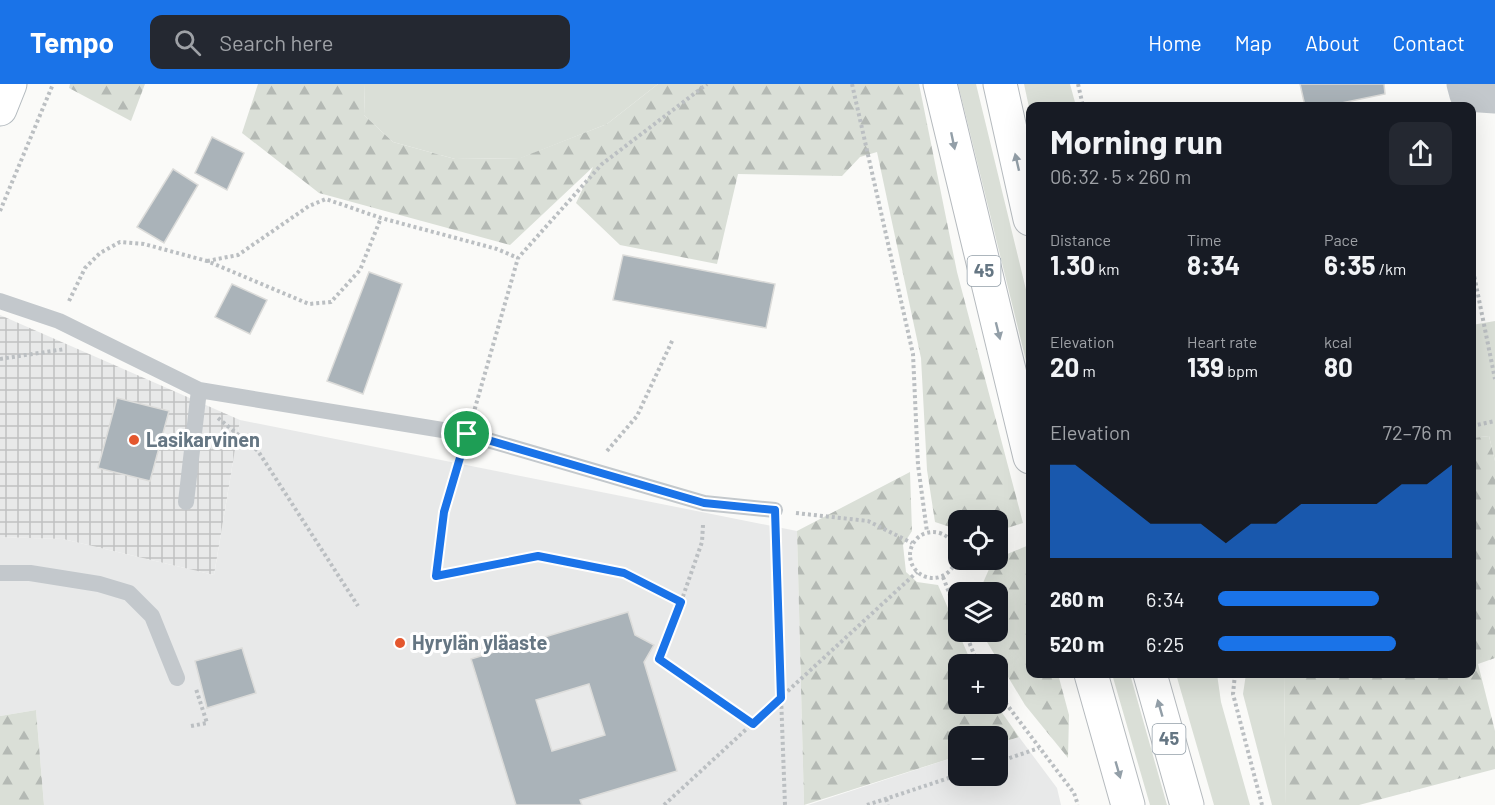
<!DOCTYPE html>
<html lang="en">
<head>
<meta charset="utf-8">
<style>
	:root { --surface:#171b24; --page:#242831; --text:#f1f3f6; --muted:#9ea1a6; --accent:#1a73e8 }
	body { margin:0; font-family:Barlow,sans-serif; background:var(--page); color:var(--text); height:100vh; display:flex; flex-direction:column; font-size:22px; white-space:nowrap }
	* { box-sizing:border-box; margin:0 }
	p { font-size:20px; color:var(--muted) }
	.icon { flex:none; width:33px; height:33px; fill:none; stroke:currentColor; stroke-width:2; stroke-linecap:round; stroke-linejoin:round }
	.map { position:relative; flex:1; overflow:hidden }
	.panel { position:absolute; left:1026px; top:18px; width:450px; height:576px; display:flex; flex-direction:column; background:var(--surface); border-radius:12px; box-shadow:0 6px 24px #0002 }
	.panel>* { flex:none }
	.controls { position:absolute; left:948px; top:426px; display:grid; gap:12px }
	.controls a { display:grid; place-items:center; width:60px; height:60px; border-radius:12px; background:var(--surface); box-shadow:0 6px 24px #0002; font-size:30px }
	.pin { position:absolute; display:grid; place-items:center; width:51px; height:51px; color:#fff; margin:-26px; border:3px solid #fff; border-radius:50%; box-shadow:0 2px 6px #0007 }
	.round { display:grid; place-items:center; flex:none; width:63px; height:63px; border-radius:12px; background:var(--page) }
	.headline { display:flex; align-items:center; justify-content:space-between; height:102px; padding:0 24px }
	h1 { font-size:33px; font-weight:700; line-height:45px }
	.metrics { display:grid; grid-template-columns:repeat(3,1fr); gap:9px; height:102px; padding:6px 24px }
	.metrics div { display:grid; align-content:center }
	.metrics b { font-size:26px; font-weight:700 }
	.metrics small { font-size:16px; font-weight:400 }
	.metrics p { font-size:16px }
	.chart { height:168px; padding:12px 24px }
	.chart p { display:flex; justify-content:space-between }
	.chart svg { width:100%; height:108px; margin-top:6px; fill:var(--accent); opacity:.7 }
	ul { padding:0 24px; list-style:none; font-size:20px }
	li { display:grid; grid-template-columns:96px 72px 1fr; align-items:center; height:45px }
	li i { height:15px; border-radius:8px; background:var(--accent) }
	header { display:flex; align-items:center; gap:36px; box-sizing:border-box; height:84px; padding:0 30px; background:var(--accent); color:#fff }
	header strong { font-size:28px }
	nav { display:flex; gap:33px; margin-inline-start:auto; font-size:21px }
	.search { width:420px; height:54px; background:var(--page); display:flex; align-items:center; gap:15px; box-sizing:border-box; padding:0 21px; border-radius:12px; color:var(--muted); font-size:22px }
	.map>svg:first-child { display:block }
</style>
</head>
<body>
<header>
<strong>Tempo</strong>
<div class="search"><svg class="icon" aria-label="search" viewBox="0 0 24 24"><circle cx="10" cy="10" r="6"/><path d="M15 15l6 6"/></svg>Search here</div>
<nav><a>Home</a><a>Map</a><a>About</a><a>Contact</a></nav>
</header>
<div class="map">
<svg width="1495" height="721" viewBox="0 0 1495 721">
	<defs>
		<pattern id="industrial-grid" width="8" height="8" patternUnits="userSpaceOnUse" patternTransform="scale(1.5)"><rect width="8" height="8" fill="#e8e9e9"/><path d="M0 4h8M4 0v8" fill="none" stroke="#c0c1c2"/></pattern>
		<pattern id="forest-firs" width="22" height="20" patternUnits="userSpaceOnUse" patternTransform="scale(1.5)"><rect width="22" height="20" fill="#dadfd7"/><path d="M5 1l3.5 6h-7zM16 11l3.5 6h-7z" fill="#b4b9b4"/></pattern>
	</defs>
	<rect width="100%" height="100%" fill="#fafaf8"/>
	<!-- built -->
	<path fill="#e8e9e9" d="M240,336L797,447L804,721H44L36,626L0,632V453L63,455L214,491Z
		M1019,653L1057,704L1061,721H808L958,672V692H998V660Z"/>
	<!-- industrial -->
	<path fill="url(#industrial-grid)" d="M0,231L240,336L214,491L63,455L0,453Z"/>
	<!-- green -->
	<path fill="#dadfd7" d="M365,0H658L607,40L521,74L455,75L393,58L364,31Z
		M958,0H976L1030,222V293Z
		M1024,0H1070L1076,22H1030V28Z
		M1495,237V377L1489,352L1472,354V241Z
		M1112,590H1130L1167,721H1150Z
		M1176,590H1217L1221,618L1250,721H1214Z
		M1246,590H1284L1286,721H1272L1243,610Z"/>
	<!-- forest -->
	<path fill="url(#forest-firs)" d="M70,0H145L131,37L69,4Z
		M258,0H365L364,31L393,58L455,75L520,74L607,40L658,0H919L957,188L1023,439L998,447V436H958V453L950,443L935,438L927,386L921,274L877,68L860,73L842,92L738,90L717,180L620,161L576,119L593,83L510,161L319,109L242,49Z
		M1489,352L1495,377V574L1478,580L1495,647V685L1359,721H1286L1284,590H1472V354Z
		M910,388L912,447L903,461L906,488L917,498L938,501L972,580H958V620H996L1019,653L998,660V652H958V672L804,721L797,447Z
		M1029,461L1030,590H1058L1069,631L1068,674L1025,621L981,548H998V508H979L993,476Z
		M36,626L44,721H0V632Z"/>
	<!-- building -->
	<path fill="#aab3b9" stroke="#dcdcda" stroke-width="1.5" fill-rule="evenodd" d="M1300,0H1384L1385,10L1327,22H1305Z
		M212,53L244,69L227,106L195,89Z
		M173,85L198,101L164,159L137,143Z
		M623,171L775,200L766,244L613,216Z
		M369,188L402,200L363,310L327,297Z
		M232,200L267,216L250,250L215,233Z
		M117,314L169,327L150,397L98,384Z
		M628,528L635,551L654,561L644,578L677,687L580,716L582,721H516L471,575ZM589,600L605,651L552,667L536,616Z
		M242,564L256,609L207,624L195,577Z"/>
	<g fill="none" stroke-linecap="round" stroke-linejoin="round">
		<defs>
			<path id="secondary" d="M0,25L10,0"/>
			<path id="primary" d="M940,0L1030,373
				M1000,0L1030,135
				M1091,590L1128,721
				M1150,590L1187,721"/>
		</defs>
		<!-- secondary casing -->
		<use href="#secondary" stroke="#b3babf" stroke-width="35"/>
		<!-- primary casing -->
		<use href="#primary" stroke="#b5babe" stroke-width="35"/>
		<!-- path -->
		<path stroke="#bbbfc2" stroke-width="4" stroke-dasharray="3 3" stroke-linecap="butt" d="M852,0L913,270L918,381L927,448
			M1078,0L1083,22
			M0,127L53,0
			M207,177L238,171L309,122L326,115L381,134L497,165L518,174
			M1472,181L1495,295
			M69,217L85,184L100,169L120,158L144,160L207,177L309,220L331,218L360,186L381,134
			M0,275L65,265
			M473,331L518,174L602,80L707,0
			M218,334L258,367L358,522
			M1472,342L1495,337
			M607,367L637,332L673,255
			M460,372L444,428L436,492L538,472L624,489L681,518L702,458L703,441
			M796,429L868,437L912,459
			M910 471a23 23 0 1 1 46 0a23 23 0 1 1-46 0Z
			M775,448L785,721
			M998,455L1009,451
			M943,493L958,532
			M681,518L659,575L753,640
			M965,548L978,580
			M1235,590L1233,610L1262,721
			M998,609L1074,709L1078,721
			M191,642L207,639L196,605
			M998,678L1039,664
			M886,715L888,721
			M664,721L917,488
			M867,721L958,691"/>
		<!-- lane -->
		<path stroke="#c3c8cc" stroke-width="16" d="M0,217L59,237L199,306L467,350L704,419L775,426
			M186,418L199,306
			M0,489H30L99,500L129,509L152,532L177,594"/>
		<!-- street -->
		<path stroke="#c3c8cc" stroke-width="33" d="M1463,0L1466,11L1495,13"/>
		<!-- secondary -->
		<use href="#secondary" stroke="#fff" stroke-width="33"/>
		<!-- primary -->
		<use href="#primary" stroke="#fff" stroke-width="33"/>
	</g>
	<!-- one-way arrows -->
	<defs><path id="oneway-solid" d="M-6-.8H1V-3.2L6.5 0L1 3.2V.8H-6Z" transform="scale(1.5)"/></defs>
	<g fill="#939fa8">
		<use href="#oneway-solid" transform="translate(953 57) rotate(78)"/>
		<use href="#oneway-solid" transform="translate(1017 78) rotate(-103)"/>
		<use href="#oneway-solid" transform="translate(998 247) rotate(76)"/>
		<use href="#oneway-solid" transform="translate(1160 624) rotate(-106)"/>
		<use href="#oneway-solid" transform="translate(1118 686) rotate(74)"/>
	</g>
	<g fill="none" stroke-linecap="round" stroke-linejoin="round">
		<defs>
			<path id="route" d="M467,350L704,419L775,426L781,614L753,640L659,575L681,518L624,489L538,472L436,492L444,428Z"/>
		</defs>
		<!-- route casing -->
		<use href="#route" stroke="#fff" stroke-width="12"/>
		<!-- route -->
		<use href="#route" stroke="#1a73e8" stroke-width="8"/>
	</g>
	<!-- markers -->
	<g fill="#e4572e" stroke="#fff" stroke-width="2">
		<circle cx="134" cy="356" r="6"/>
		<circle cx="400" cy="559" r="6"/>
	</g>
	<g text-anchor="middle" stroke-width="6" stroke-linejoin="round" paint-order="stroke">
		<!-- shield labels -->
		<g fill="#fff" stroke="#939fa8" stroke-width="1.5">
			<rect x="967.5" y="172" width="33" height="30" rx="4.5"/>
			<rect x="1152.5" y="640" width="33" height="30" rx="4.5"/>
		</g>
		<g font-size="18" font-weight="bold" fill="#657683">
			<text x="984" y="193">45</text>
			<text x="1169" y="661">45</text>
		</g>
		<!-- poi labels -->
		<g font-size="20" font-weight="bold" fill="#657683" stroke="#fff" text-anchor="start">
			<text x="146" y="363">Lasikarvinen</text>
			<text x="412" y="566">Hyrylän yläaste</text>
		</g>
	</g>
</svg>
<div class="controls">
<a><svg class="icon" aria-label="locate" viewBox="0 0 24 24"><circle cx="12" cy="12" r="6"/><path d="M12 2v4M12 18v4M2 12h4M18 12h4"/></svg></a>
<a><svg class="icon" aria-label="layers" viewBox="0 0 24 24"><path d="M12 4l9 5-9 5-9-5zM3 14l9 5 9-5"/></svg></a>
<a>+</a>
<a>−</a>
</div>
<div class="pin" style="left:467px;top:350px;background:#1e9e55"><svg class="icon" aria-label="arrive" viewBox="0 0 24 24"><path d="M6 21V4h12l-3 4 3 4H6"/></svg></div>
<section class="panel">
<div class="headline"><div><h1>Morning run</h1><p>06:32 · 5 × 260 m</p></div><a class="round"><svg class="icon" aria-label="share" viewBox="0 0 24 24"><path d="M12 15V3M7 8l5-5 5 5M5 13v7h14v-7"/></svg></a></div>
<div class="metrics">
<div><p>Distance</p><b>1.30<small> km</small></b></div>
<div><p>Time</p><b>8:34</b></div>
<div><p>Pace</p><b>6:35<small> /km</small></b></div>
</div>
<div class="metrics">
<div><p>Elevation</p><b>20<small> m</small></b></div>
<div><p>Heart rate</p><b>139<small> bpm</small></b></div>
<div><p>kcal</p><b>80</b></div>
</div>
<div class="chart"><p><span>Elevation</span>72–76 m</p>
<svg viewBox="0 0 160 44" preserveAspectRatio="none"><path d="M0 44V6L10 6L20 14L30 22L40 30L50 30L60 30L70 38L80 30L90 30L100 22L110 22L120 22L130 22L140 14L150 14L160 6V44z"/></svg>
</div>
<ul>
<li><b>260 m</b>6:34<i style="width:69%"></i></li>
<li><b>520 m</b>6:25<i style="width:76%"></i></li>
</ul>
</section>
</div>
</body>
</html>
